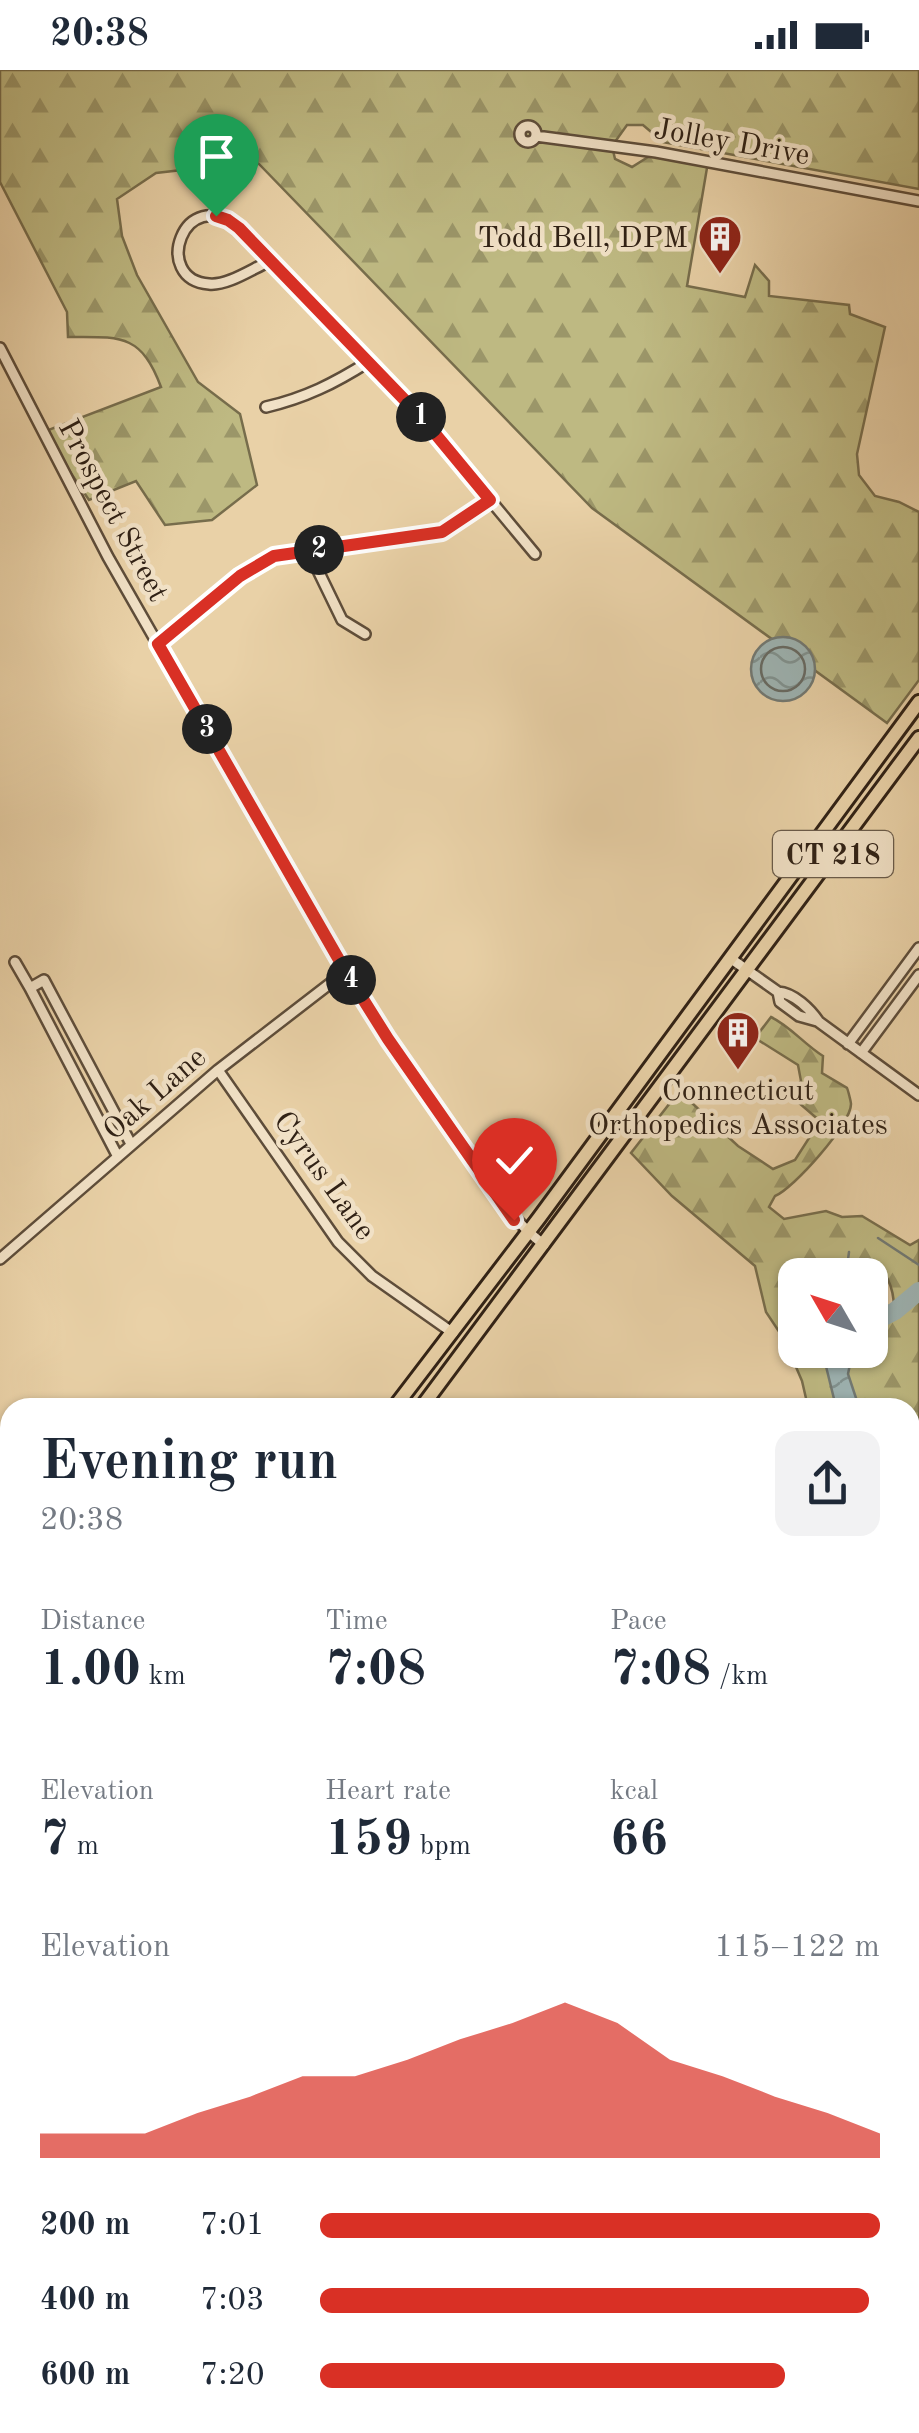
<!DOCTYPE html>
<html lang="en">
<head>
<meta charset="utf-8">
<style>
	:root { --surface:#fff; --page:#f2f2f3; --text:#1f2937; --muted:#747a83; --accent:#d93025 }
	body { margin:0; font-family:"Old Standard TT",serif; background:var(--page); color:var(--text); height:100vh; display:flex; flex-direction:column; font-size:38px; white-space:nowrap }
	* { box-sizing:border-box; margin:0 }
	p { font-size:32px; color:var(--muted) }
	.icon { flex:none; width:55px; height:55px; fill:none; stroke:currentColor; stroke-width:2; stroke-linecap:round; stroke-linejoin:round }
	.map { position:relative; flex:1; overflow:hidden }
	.drawer { position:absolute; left:0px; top:1328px; width:920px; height:1038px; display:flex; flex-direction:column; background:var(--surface); border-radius:30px 30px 0 0; box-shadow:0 2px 8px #0004 }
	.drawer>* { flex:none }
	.needle { width:65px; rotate:309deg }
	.fabs { position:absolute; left:778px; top:1188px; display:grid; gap:20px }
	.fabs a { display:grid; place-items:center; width:110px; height:110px; border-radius:20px; background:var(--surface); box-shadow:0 2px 8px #0004; font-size:50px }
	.pin { position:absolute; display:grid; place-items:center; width:85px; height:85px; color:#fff; margin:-102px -42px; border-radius:50% 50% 50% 0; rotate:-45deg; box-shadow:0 0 10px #0007 }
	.pin .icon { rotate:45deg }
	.km { position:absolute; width:50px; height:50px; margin:-25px; border-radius:50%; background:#222; color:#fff; font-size:28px; line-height:50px; text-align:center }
	.round { display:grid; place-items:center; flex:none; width:105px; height:105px; border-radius:20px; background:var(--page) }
	.head { display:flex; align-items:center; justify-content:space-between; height:170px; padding:0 40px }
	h1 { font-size:55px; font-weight:600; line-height:75px }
	.metrics { display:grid; grid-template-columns:repeat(3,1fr); gap:15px; height:170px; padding:10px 40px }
	.metrics div { display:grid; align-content:center }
	.metrics b { font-size:50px; font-weight:600 }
	.metrics small { font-size:28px; font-weight:400 }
	.metrics p { font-size:28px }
	.chart { height:280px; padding:20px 40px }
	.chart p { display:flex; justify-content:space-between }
	.chart svg { width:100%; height:180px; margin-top:10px; fill:var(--accent); opacity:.7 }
	ul { padding:0 40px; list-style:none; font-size:32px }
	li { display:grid; grid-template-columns:160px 120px 1fr; align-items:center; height:75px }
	li i { height:25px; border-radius:12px; background:var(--accent) }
	.status { display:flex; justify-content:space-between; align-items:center; height:70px; padding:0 50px; background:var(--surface); direction:ltr }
	.status svg { height:28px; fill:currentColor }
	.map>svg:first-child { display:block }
</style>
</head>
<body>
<div class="status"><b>20:38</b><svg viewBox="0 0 49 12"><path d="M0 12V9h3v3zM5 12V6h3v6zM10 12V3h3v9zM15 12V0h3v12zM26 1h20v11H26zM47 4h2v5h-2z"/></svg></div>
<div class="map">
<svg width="919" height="2363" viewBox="0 0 919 2363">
	<defs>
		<pattern id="grass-dots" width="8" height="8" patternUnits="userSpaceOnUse" patternTransform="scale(2.5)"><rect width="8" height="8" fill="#beb982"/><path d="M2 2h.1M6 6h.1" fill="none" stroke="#9b9669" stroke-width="1.8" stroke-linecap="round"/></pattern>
		<pattern id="forest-firs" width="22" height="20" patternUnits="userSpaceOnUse" patternTransform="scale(2.5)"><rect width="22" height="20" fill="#beb982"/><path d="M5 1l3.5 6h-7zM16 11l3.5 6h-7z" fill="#9b9669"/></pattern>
		<pattern id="water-waves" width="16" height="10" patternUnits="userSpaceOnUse" patternTransform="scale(2.5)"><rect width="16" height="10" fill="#9db4b4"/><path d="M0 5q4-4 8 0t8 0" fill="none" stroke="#809291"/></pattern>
	</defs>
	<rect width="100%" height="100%" fill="#e9d1a7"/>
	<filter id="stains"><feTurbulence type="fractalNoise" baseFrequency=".002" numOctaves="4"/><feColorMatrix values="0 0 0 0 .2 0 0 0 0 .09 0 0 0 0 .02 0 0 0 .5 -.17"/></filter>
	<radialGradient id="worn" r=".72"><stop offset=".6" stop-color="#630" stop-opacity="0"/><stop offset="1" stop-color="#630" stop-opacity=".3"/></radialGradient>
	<!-- grass -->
	<path fill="url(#grass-dots)" stroke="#776d4c" stroke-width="2.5" d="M919,1719V2363H571L568,2355H910V1735Z
		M10,1916V2177L0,2165V1929Z"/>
	<!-- forest -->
	<path fill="url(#forest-firs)" stroke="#776d4c" stroke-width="2.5" fill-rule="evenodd" d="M0,0H919V119L663,72L643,55H627L612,76L615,89L632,97L656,82L708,92L687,216L745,227L755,195L769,211V226L849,235L850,244L885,257L857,384L859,405L875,426L899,432L919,442V610L887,653L592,438L259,94L231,83L208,97L156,103L117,129L122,166L137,205L198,312L240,344L257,415L212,450L165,455L136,411L89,430L43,362L161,317C141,263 120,267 68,267L67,242L0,112Z
		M771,947C790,956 804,974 823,986L822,1003L847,1018C848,1020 851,1032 851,1034C851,1054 793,1119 775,1126L769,1137L784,1149L826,1141L842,1147L862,1146L910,1175L919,1170V1361L910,1371V1338L808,1337L802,1311L784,1269L766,1242L755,1196L672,1126L631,1083L677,1024L692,1033L738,1076L773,1099L795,1090L820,1051L792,1027V1021L801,1011L798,995L755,968ZM866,1194C887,1194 894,1220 894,1239L870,1252V1280H795V1205H806L813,1199C834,1209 846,1201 866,1194Z
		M910,1388L919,1401V1603L910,1604Z"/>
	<!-- water -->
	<path fill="url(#water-waves)" stroke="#717974" stroke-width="2.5" d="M751 599a32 32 0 1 1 64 0a32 32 0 1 1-64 0Z
		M822,1280H853L848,1304L859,1337H836Z"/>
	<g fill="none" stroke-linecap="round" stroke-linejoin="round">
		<!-- shore -->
		<path stroke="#666a64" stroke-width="2.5" d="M761 599a22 22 0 1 1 44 0a22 22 0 1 1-44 0Z"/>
		<!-- stream -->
		<path stroke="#717974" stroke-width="2.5" d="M878,1168L919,1195
			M846,1205L849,1182"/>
		<!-- river -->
		<path stroke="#9db4b4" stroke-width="18" d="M870,1254L895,1241L919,1221
			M0,1366L10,1367"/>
		<defs>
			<path id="street" d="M520 64a8 8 0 1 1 16 0a8 8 0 1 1-16 0Z
				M536,66L656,82L919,131
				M268,192C252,199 227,216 209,214C151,210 183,112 239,158L423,349L535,484
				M0,278L108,487L345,902C380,956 416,1009 452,1062C482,1105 503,1142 544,1175
				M266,337C305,328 335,313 368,292
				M309,482L342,550L365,564
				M158,574L239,506L274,486L442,462L490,429
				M730,888L778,922C794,923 810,939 819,952L919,1025
				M15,892L30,918
				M778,922L780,932L799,946L817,951
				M848,974L919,878
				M861,983L919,905
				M218,1000L338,1172L372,1206L453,1263
				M118,1087L30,918L44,910L131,1074
				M0,1189L218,1000L345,902
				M0,2180L10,2192
				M75,2363L79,2355"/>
			<path id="secondary" d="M0,1504L10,1510"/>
			<path id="primary" d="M394,1338L539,1148L919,632
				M421,1338L919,668
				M910,1668H919
				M0,1862L10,1849
				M0,1904L10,1891"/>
		</defs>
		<!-- street casing -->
		<use href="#street" stroke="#5e4d3a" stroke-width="14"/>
		<!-- secondary casing -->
		<use href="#secondary" stroke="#302115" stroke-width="16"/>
		<!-- primary casing -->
		<use href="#primary" stroke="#302115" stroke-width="18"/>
		<!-- street -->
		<use href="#street" stroke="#f1e1c6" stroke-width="9"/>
		<!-- secondary -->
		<use href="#secondary" stroke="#f1e1c6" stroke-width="11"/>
		<!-- primary -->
		<use href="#primary" stroke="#e9d1a7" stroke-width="12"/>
	</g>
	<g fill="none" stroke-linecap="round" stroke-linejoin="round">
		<defs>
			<path id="route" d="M216,146L228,150L239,158L423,349L490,430L442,462L274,486L240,506L158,574L346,902L388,969L514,1150"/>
		</defs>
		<!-- route casing -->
		<use href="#route" stroke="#fff" stroke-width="20"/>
		<!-- route -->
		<use href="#route" stroke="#d93025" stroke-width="12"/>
	</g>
	<!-- icons -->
	<defs>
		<symbol id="building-pin" viewBox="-11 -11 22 30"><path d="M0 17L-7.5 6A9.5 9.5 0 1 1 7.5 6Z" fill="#8f2418" stroke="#f1e1c6"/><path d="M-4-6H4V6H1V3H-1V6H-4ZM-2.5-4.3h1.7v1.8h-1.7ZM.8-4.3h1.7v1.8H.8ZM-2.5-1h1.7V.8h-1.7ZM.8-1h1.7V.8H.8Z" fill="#fff"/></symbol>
	</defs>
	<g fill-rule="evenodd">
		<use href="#building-pin" x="695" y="142" width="50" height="68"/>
		<use href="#building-pin" x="713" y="938" width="50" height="68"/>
	</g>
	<g text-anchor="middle" stroke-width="9" stroke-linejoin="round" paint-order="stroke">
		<!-- shield labels -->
		<rect fill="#f1e1c6" stroke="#6a5b4a" stroke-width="2.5" x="773" y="761" width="120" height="46" rx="8"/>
		<g font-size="28" font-weight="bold" fill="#302115">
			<text x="833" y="794">CT 218</text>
		</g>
		<!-- street labels -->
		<g font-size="30" fill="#302115" stroke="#f1e1c6">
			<text transform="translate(732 71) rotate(10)" y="10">Jolley Drive</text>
			<text transform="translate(114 440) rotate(62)" y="10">Prospect Street</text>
			<text transform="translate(154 1023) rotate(-41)" y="10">Oak Lane</text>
			<text transform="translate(325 1105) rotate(54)" y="10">Cyrus Lane</text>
		</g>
		<!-- poi labels -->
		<g font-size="30" fill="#302115" stroke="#f1e1c6" text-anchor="end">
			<text x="688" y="177">Todd Bell, DPM</text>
			<text x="738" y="1030" text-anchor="middle">Connecticut<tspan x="738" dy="34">Orthopedics Associates</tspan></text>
		</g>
	</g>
	<rect width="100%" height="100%" filter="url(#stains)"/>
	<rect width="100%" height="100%" fill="url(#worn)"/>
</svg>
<div class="fabs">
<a><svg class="needle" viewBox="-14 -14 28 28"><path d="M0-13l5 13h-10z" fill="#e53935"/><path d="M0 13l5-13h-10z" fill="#747a83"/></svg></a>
</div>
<div class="pin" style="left:216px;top:146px;background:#1e9e55"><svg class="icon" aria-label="arrive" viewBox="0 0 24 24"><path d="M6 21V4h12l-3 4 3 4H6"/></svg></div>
<div class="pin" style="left:514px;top:1150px;background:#d93025"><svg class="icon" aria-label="check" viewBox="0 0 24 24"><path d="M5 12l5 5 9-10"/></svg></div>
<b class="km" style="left:421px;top:347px">1</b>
<b class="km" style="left:319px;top:480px">2</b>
<b class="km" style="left:207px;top:659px">3</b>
<b class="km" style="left:351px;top:910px">4</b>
<section class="drawer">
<div class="head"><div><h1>Evening run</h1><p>20:38</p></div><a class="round"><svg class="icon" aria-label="share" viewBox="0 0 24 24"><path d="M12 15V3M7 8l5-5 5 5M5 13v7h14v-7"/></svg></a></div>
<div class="metrics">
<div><p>Distance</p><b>1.00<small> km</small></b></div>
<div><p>Time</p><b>7:08</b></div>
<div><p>Pace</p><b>7:08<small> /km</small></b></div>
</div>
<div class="metrics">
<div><p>Elevation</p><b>7<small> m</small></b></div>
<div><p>Heart rate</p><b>159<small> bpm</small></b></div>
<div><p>kcal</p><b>66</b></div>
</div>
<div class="chart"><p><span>Elevation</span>115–122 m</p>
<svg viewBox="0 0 160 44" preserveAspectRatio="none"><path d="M0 44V38L10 38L20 38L30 33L40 29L50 24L60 24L70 20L80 15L90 11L100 6L110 11L120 20L130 24L140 29L150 33L160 38V44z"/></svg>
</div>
<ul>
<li><b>200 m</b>7:01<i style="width:100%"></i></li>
<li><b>400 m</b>7:03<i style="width:98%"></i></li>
<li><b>600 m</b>7:20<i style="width:83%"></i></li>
</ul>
</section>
</div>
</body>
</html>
